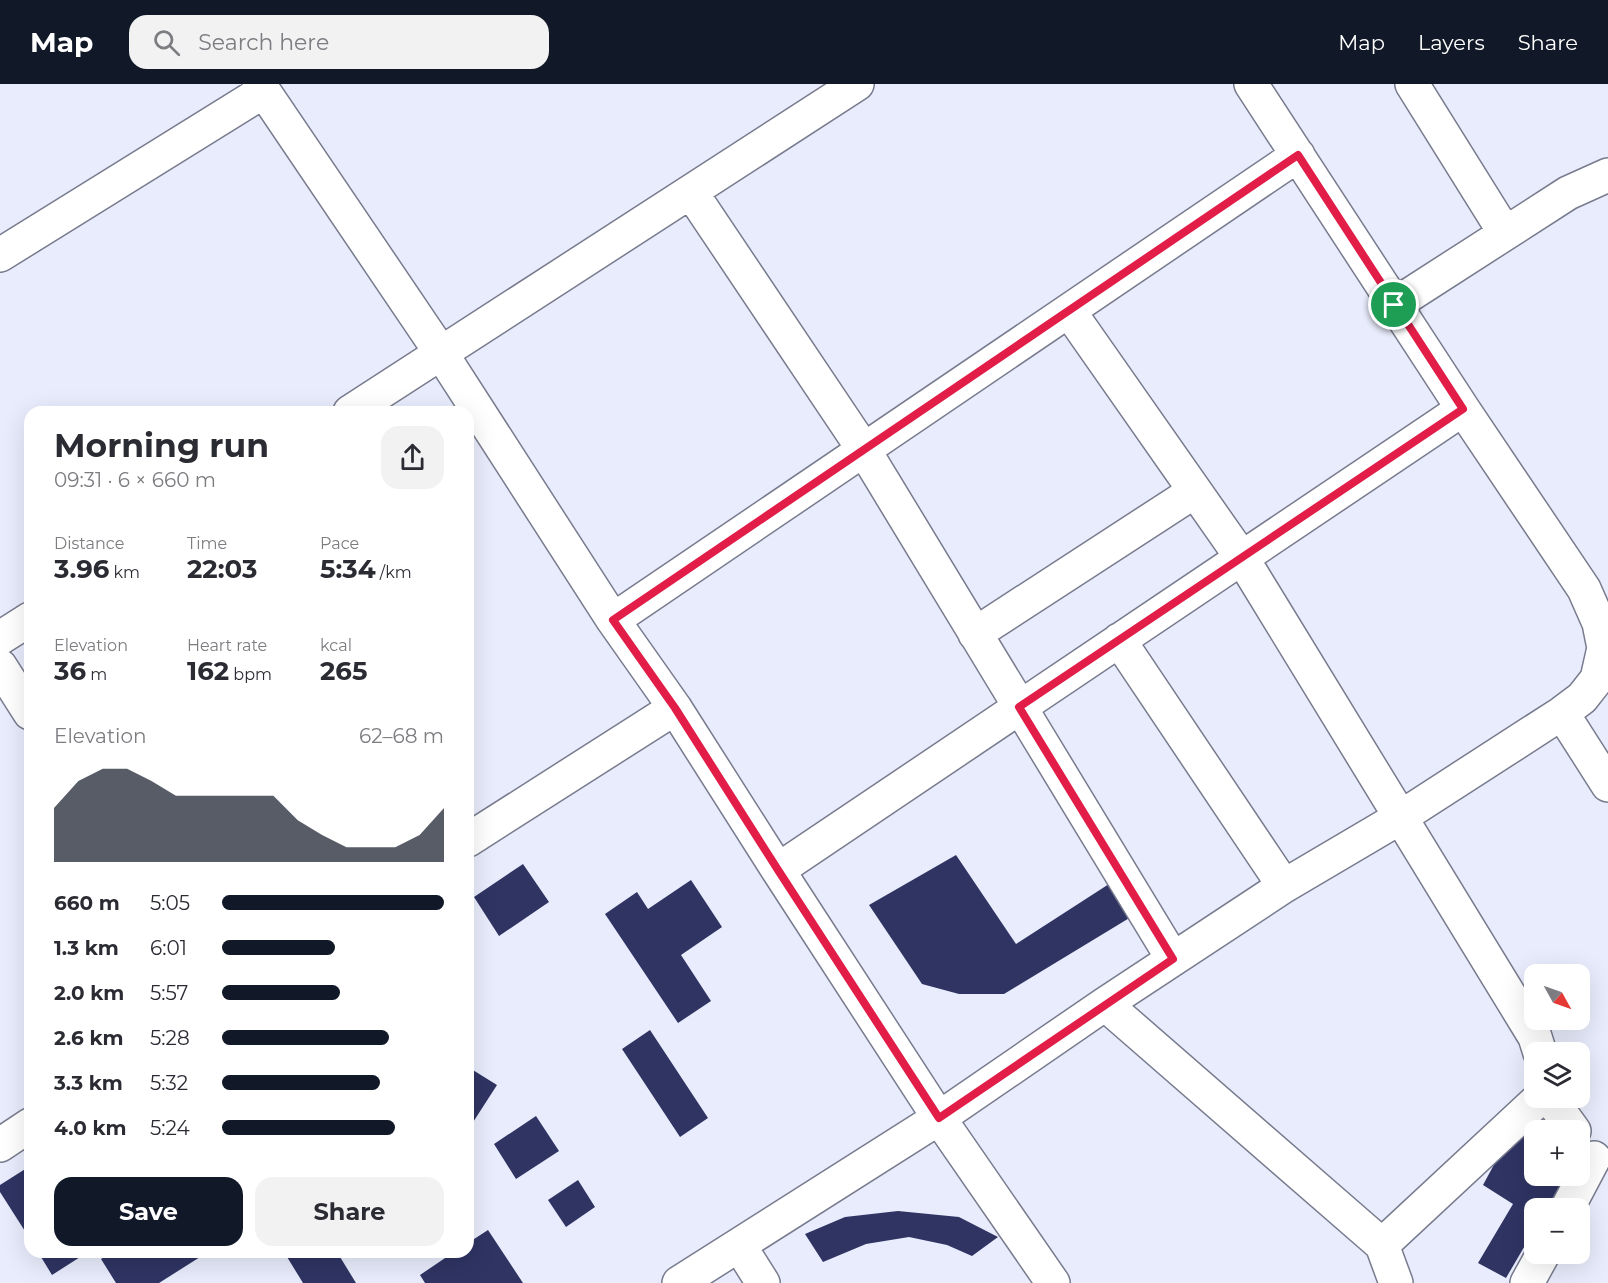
<!DOCTYPE html>
<html lang="en">
<head>
<meta charset="utf-8">
<style>
	:root { --surface:#fff; --page:#f2f2f3; --text:#2b2b33; --muted:#7c7c81; --accent:#111827 }
	body { margin:0; font-family:Montserrat,sans-serif; background:var(--page); color:var(--text); height:100vh; display:flex; flex-direction:column; font-size:22px; white-space:nowrap }
	* { box-sizing:border-box; margin:0 }
	p { font-size:20px; color:var(--muted) }
	.icon { flex:none; width:33px; height:33px; fill:none; stroke:currentColor; stroke-width:2; stroke-linecap:round; stroke-linejoin:round }
	.map { position:relative; flex:1; overflow:hidden }
	.drawer { position:absolute; left:24px; top:322px; width:450px; height:852px; display:flex; flex-direction:column; background:var(--surface); border-radius:18px; box-shadow:0 6px 24px #0002 }
	.drawer>* { flex:none }
	.needle { width:39px; rotate:130deg }
	.buttons { position:absolute; left:1524px; top:880px; display:grid; gap:12px }
	.buttons a { display:grid; place-items:center; width:66px; height:66px; border-radius:12px; background:var(--surface); box-shadow:0 6px 24px #0002; font-size:30px }
	.pin { position:absolute; display:grid; place-items:center; width:51px; height:51px; color:#fff; margin:-26px; border:3px solid #fff; border-radius:50%; box-shadow:0 2px 6px #0007 }
	.round { display:grid; place-items:center; flex:none; width:63px; height:63px; border-radius:18px; background:var(--page) }
	.summary { display:flex; align-items:center; justify-content:space-between; height:102px; padding:0 30px }
	h1 { font-size:33px; font-weight:700; line-height:45px }
	.figures { display:grid; grid-template-columns:repeat(3,1fr); gap:9px; height:102px; padding:6px 30px }
	.figures div { display:grid; align-content:center }
	.figures b { font-size:26px; font-weight:700 }
	.figures small { font-size:16px; font-weight:400 }
	.figures p { font-size:16px }
	.chart { height:168px; padding:12px 30px }
	.chart p { display:flex; justify-content:space-between }
	.chart svg { width:100%; height:108px; margin-top:6px; fill:var(--accent); opacity:.7 }
	.action { display:flex; gap:12px; margin-top:auto; padding:12px 30px }
	.action a { flex:1; height:69px; border-radius:18px; background:var(--accent); color:#fff; font-size:24px; font-weight:700; line-height:69px; text-align:center }
	.action a+a { background:var(--page); color:var(--text) }
	ul { padding:0 30px; list-style:none; font-size:20px }
	li { display:grid; grid-template-columns:96px 72px 1fr; align-items:center; height:45px }
	li i { height:15px; border-radius:8px; background:var(--accent) }
	header { display:flex; align-items:center; gap:36px; box-sizing:border-box; height:84px; padding:0 30px; background:var(--accent); color:#fff }
	header strong { font-size:28px }
	nav { display:flex; gap:33px; margin-inline-start:auto; font-size:21px }
	.search { width:420px; height:54px; background:var(--page); display:flex; align-items:center; gap:15px; box-sizing:border-box; padding:0 21px; border-radius:18px; color:var(--muted); font-size:22px }
	.map>svg:first-child { display:block }
</style>
</head>
<body>
<header>
<strong>Map</strong>
<div class="search"><svg class="icon" aria-label="search" viewBox="0 0 24 24"><circle cx="10" cy="10" r="6"/><path d="M15 15l6 6"/></svg>Search here</div>
<nav><a>Map</a><a>Layers</a><a>Share</a></nav>
</header>
<div class="map">
<svg width="1608" height="1199" viewBox="0 0 1608 1199">
	<rect width="100%" height="100%" fill="#e9ecfc"/>
	<!-- building -->
	<path fill="#2f3463" d="M956,771L1016,860L1109,800L1131,833L1004,910H959L922,900L869,821Z
		M523,780L549,818L499,852L474,813Z
		M691,796L722,843L681,871L711,917L678,939L605,830L637,808L648,825Z
		M650,946L708,1034L680,1053L622,965Z
		M468,983L497,1001L468,1046Z
		M536,1032L559,1067L516,1095L494,1060Z
		M1517,1038L1534,1048V1092H1566L1546,1125H1534V1146L1506,1194L1478,1179L1513,1120L1483,1101Z
		M30,1082V1155L0,1108V1101Z
		M578,1096L595,1123L566,1143L548,1116Z
		M898,1127L959,1133L998,1153L972,1172L947,1161L909,1153L866,1160L823,1178L805,1150L845,1133Z
		M488,1146L523,1199H425L420,1191L454,1168H468V1159Z
		M38,1168H88L52,1191Z
		M112,1168H208L159,1199H116L101,1175Z
		M284,1168H337L356,1199H303Z"/>
	<g fill="none" stroke-linecap="round" stroke-linejoin="round">
		<defs>
			<path id="minor" d="M259,0L441,269L613,536L675,624L778,786L939,1034L1053,1199
				M1412,0L1505,149
				M691,108L864,366L1173,875
				M0,171L264,7
				M1394,221L1568,109L1608,91
				M1069,227L1242,474L1535,953L1540,969
				M350,328L857,0
				M613,536L1298,71
				M975,550L1195,407
				M0,554L30,535
				M1119,556L1284,802
				M0,582L30,629
				M1562,629L1608,701
				M468,756L675,624
				M778,786L1463,325
				M1105,920L1382,1161L1396,1199
				M1550,1014L1574,1047
				M0,1061L30,1041
				M1567,1125L1594,1074
				M739,1161L763,1199
				M1382,1161L1540,1014
				M679,1199L939,1034L1105,920L1284,802L1401,733L1562,629L1582,614L1597,595L1604,564L1599,539L1584,505L1463,325L1251,0
				M1527,1199L1543,1170"/>
		</defs>
		<!-- minor casing -->
		<use href="#minor" stroke="#777b8d" stroke-width="36"/>
		<!-- minor -->
		<use href="#minor" stroke="#fff" stroke-width="33"/>
	</g>
	<g fill="none" stroke-linecap="round" stroke-linejoin="round">
		<defs>
			<path id="route" d="M1298,71L1463,325L1019,623L1173,875L939,1034L778,786L675,624L613,536Z"/>
		</defs>
		<!-- route casing -->
		<use href="#route" stroke="#fff" stroke-width="12"/>
		<!-- route -->
		<use href="#route" stroke="#e11d48" stroke-width="8"/>
	</g>
</svg>
<div class="buttons">
<a><svg class="needle" viewBox="-14 -14 28 28"><path d="M0-13l5 13h-10z" fill="#e53935"/><path d="M0 13l5-13h-10z" fill="#7c7c81"/></svg></a>
<a><svg class="icon" aria-label="layers" viewBox="0 0 24 24"><path d="M12 4l9 5-9 5-9-5zM3 14l9 5 9-5"/></svg></a>
<a>+</a>
<a>−</a>
</div>
<div class="pin" style="left:1394px;top:221px;background:#1e9e55"><svg class="icon" aria-label="arrive" viewBox="0 0 24 24"><path d="M6 21V4h12l-3 4 3 4H6"/></svg></div>
<section class="drawer">
<div class="summary"><div><h1>Morning run</h1><p>09:31 · 6 × 660 m</p></div><a class="round"><svg class="icon" aria-label="share" viewBox="0 0 24 24"><path d="M12 15V3M7 8l5-5 5 5M5 13v7h14v-7"/></svg></a></div>
<div class="figures">
<div><p>Distance</p><b>3.96<small> km</small></b></div>
<div><p>Time</p><b>22:03</b></div>
<div><p>Pace</p><b>5:34<small> /km</small></b></div>
</div>
<div class="figures">
<div><p>Elevation</p><b>36<small> m</small></b></div>
<div><p>Heart rate</p><b>162<small> bpm</small></b></div>
<div><p>kcal</p><b>265</b></div>
</div>
<div class="chart"><p><span>Elevation</span>62–68 m</p>
<svg viewBox="0 0 160 44" preserveAspectRatio="none"><path d="M0 44V22L10 11L20 6L30 6L40 11L50 17L60 17L70 17L80 17L90 17L100 27L110 33L120 38L130 38L140 38L150 33L160 22V44z"/></svg>
</div>
<ul>
<li><b>660 m</b>5:05<i style="width:100%"></i></li>
<li><b>1.3 km</b>6:01<i style="width:51%"></i></li>
<li><b>2.0 km</b>5:57<i style="width:53%"></i></li>
<li><b>2.6 km</b>5:28<i style="width:75%"></i></li>
<li><b>3.3 km</b>5:32<i style="width:71%"></i></li>
<li><b>4.0 km</b>5:24<i style="width:78%"></i></li>
</ul>
<div class="action"><a>Save</a><a>Share</a></div>
</section>
</div>
</body>
</html>
